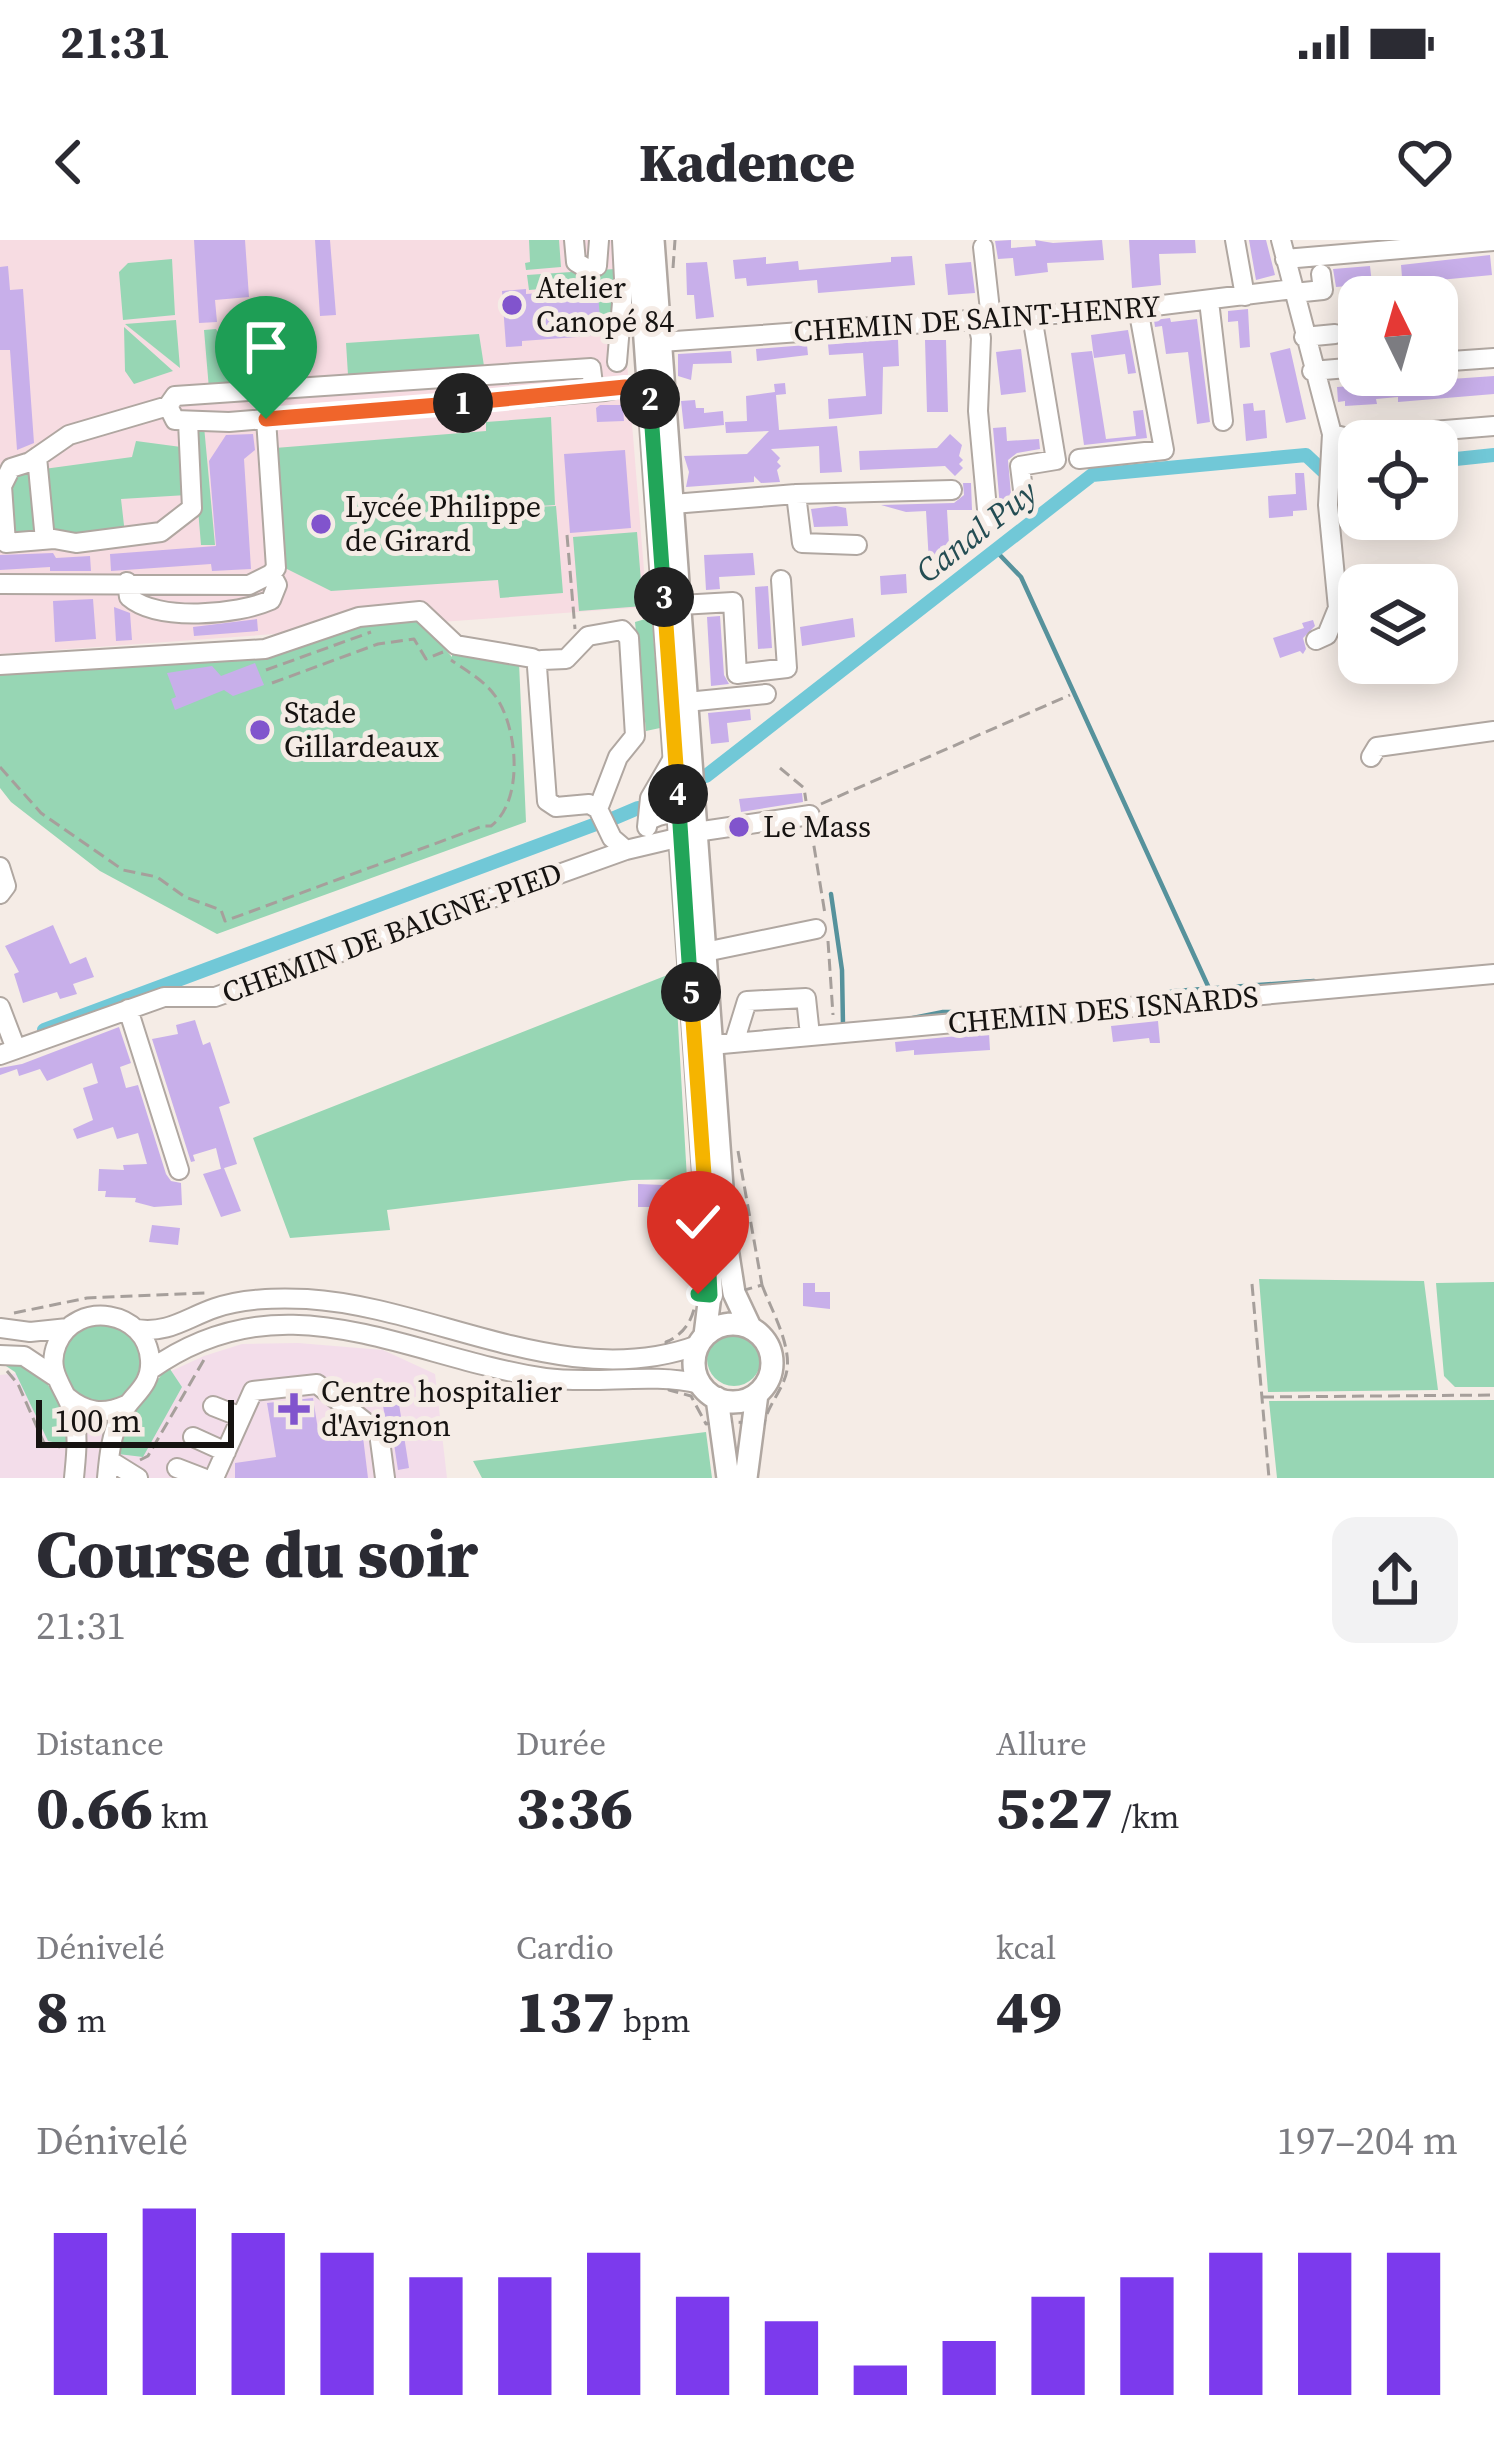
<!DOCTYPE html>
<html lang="fr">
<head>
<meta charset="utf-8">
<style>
	:root { --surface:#fff; --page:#f2f2f3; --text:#2b2b33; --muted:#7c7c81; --accent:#7c3aed }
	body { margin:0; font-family:"Source Serif 4",serif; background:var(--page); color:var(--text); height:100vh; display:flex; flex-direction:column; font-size:45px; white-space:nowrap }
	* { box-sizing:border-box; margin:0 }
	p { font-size:39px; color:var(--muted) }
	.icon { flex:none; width:66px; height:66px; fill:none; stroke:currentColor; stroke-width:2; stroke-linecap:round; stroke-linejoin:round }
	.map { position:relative; height:1238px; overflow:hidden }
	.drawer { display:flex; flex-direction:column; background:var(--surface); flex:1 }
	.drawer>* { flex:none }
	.needle { width:78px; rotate:355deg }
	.buttons { position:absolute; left:1338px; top:36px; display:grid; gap:24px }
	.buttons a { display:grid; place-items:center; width:120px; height:120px; border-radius:24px; background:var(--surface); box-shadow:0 6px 30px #0003; font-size:60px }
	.scale { position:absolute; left:36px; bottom:30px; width:198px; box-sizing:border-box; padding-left:12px; border:6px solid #161311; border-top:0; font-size:33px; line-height:42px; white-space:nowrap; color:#161311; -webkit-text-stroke:9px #f5ece6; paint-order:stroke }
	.pin { position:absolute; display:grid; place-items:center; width:102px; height:102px; color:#fff; margin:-123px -51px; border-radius:50% 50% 50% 0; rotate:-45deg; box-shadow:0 0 12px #0007 }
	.pin .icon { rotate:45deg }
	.km { position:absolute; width:60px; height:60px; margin:-30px; border-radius:50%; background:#222; color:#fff; font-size:33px; line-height:60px; text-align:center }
	.round { display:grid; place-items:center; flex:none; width:126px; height:126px; border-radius:24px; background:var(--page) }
	.head { display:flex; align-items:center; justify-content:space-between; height:204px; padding:0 36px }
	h1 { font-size:66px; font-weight:800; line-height:90px }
	.metrics { display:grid; grid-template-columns:repeat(3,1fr); gap:18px; height:204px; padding:12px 36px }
	.metrics div { display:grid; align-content:center }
	.metrics b { font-size:60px; font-weight:800 }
	.metrics small { font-size:33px; font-weight:400 }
	.metrics p { font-size:33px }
	.chart { height:336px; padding:24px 36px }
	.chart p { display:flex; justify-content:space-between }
	.chart svg { width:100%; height:216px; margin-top:12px; stroke:var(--accent); stroke-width:6 }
	.status { display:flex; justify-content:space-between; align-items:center; height:84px; padding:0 60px; background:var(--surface); direction:ltr }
	.status svg { height:33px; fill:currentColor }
	header { display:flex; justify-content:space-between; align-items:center; height:156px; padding:0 36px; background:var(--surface); font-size:54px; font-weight:800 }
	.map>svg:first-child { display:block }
</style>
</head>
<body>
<div class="status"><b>21:31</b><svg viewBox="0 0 49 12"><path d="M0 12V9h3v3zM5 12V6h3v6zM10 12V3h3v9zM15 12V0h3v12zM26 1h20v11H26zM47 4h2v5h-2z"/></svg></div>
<header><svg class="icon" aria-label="back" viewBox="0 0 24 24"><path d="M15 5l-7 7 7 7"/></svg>Kadence<svg class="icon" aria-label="heart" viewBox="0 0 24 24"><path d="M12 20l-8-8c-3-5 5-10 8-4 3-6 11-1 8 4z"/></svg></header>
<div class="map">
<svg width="1494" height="1238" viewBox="0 0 1494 1238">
	<rect width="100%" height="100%" fill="#f5ece6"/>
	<!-- education -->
	<path fill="#f7dce2" d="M0,0H617L647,367L0,414Z"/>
	<!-- medical -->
	<path fill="#f3ddea" d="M298,1103L383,1110L435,1134L447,1238H0V1135L21,1133L65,1181L100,1192L139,1180L167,1133L204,1116L242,1104Z"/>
	<!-- green -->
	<path fill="#97d6b4" d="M529,0H559L561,27L526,30L525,23L530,22Z
		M172,19L175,75L123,80L119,32L128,23Z
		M615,29L612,93L602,94L595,44L529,50L527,35Z
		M176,80L180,128L125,84Z
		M124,87L173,131L134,144L125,131Z
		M216,89L220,96H241L230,119L235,147L209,149L204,90Z
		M479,94L484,126L348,135L346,103Z
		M551,177L555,265L492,269L556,266L563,353L500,358L498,340L331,351L283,327L275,208L486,191V182Z
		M204,186L215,305H201L192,197L193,190Z
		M136,201L181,207L187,255L121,259L125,294L55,295L47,267L44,229L132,217Z
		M29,230L34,295H9L6,245L14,235Z
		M637,292L643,366L579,371L573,297Z
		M652,377L660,488L646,491L635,382Z
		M418,379L452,417V414L519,422L526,582L217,694L100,631L11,562L0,548V433L149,424L361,384Z
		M675,732L687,939L632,940L387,970L390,990L290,998L253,898Z
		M1259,1039L1424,1041L1438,1150L1268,1152Z
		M1494,1042V1147H1455L1444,1136L1436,1043Z
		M61 1123a40 40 0 1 1 80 0a40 40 0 1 1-80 0Z
		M707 1119a27 27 0 1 1 54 0a27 27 0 1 1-54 0Z
		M0,1122C45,1122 67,1164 67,1205L48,1201L15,1132Z
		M168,1126L182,1147L143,1217L118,1214L128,1180Z
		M1494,1160V1238H1277L1269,1161Z
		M706,1192L712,1238H482L473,1221Z"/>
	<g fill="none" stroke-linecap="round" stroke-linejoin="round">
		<!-- stream -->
		<path stroke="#56929c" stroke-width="4.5" d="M996,311L1021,337L1208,746
			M831,654L842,730L843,785
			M1152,756L1175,751L1314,741
			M908,779L943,772H974"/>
		<!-- canal -->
		<path stroke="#71c8d7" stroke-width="14" d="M1437,221L1494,215
			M1333,232L1359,230
			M706,536L1092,235L1306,215L1323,231
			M612,579L638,568
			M44,790L596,584"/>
	</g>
	<!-- building -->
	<path fill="#c8afea" d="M194,0H245L249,57L215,60L217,82L199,83Z
		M315,0H330L336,75L320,76Z
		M1011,0V8L1036,6L1035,0L1053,3L1102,0L1104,20L1047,23L1048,32L1015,36L1013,18L998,19L995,1Z
		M1129,0H1195L1196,13L1159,14L1161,45L1132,48Z
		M1249,0H1266L1275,35L1256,40Z
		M1490,15L1492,35L1408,43L1402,37L1401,25Z
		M912,16L915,45L818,53L817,40L747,46L746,38L735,39L733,20L766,17V24L798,21L799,30L891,22V17Z
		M707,22L714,77L696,79L694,55H687L686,23Z
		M971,22L975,53L948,55L945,24Z
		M8,26L10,50L23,49L34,203L17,210L10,110H0V27Z
		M1370,26L1372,44L1336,47L1333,29Z
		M526,49V54L588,50L589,55H598L601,89L591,90V96L522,101V106L506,107L502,51Z
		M1248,69L1250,107L1240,108L1238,81L1228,82V71Z
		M1170,78L1171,82L1197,79L1210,182L1197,184L1188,112L1166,114L1162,86L1155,87L1154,80Z
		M1128,90L1136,133L1128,134L1125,114L1094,118L1091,95Z
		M898,99L899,126L883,127L882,174L829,179L828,159L866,156L863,113L829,115L828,104Z
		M925,100H946L948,172H927Z
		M807,105L808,115L757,121L756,109Z
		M1290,108L1306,179L1286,183L1270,113Z
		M1021,109L1026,152L1001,155L996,112Z
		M731,111L732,123L693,124L691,140L678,136V114Z
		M1092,111L1106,199L1136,196L1133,171L1143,170L1147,198L1084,205L1071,113Z
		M1494,136V154L1398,162V157L1376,159L1377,164L1345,166V161L1338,162L1337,147Z
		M785,143L786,154L776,155L779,190L837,186L842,232L820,233L819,206L771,209L780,218L777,222L781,226L777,230L780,242L761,243L754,236V242L686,247L689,232L684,216L747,214L769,191L726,193L725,182L747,181L746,156L775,152L774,144Z
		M695,160L696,168H704V173L723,171L724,185L684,189L681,161Z
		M1253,163L1254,171L1265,170L1267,198L1246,201L1243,164Z
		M600,165H623L624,181L597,182L596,168Z
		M1006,187L1007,201L1039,199L1040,209L1017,213L1008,220L1012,266L1000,267L993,188Z
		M253,194L255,210L244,219L251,329L212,331L211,324L111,331L110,314L216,306L209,221L226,195Z
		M950,194L962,205L959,216L963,220L959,224L963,228L955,236L945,226L860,230L859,211L937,208Z
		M625,210L631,288L570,293L564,214Z
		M1295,233H1304L1307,270L1293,271V276L1269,278L1268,256L1296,254Z
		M963,243H971L972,270H947L950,322L929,323L926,271L906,272L881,265L954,263L964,255Z
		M836,266L846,268L848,286L814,287L811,269Z
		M53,313L56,318L90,316L91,331H50V327L0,330V315Z
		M753,313L755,335L719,337L720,349L706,350L704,315Z
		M906,334L907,353L881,355L880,336Z
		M768,346L772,408L758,409L755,347Z
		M93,359L96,399L55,402L53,361Z
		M114,367L130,373L132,400L116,401Z
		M720,376L724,435L729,444L711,446L707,377Z
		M853,378L855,397L802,406L800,387Z
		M257,379L258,391L194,396L193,387Z
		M1313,380L1315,386L1303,398L1306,409L1303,414L1300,411L1280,418L1273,398L1304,388L1302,383Z
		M255,423L264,445L233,456L224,450L175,470L171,459L176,457L167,433L212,426L221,436Z
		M750,469L751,480L727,483L729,502L711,504L708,473Z
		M802,553L803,562L741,572L739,559Z
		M53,685L70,724L86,717L94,737L73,744L77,754L60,759L57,752L23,763L14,734L19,732L5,706Z
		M195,780L203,805L210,802L230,863L219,867L237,924L221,929L216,908L193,915L195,921L191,922L152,799L178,794L176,785Z
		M1158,781L1160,803H1150L1149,798L1113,802L1111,786Z
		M119,787L131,823L120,827L126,848L138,845L166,934L171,941L181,943L182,965L154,967L135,962L136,958L105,957L106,951H98L99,929L124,930L123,925L147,924L138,893L117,899L113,887L77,899L73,889L93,880L83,848L98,843L92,823L47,841L40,829L19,836L17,829L0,835V828L22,824Z
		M989,793L990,810L914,815V810L896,812L895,802Z
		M224,928L241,971L221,977L203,934Z
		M638,944L689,946V967H638Z
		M152,985L180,988L178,1005L149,1002Z
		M803,1043H815V1052H830V1069L803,1066Z
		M313,1158L319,1196L356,1192L363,1197L368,1238H235V1223L276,1217L267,1163Z
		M399,1164L409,1228L398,1230L392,1191L386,1181L383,1166Z"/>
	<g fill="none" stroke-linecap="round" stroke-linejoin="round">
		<defs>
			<path id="minor" d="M574,0L576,22L586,28L597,26L599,0
				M1235,0L1245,56
				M1281,0L1332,194L1328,265L1338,368L1327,395L1316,400
				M983,7L991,79
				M1285,19L1494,1
				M1294,53L1323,50L1321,34
				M1209,61L1223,181
				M977,80L981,98L978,171L988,280
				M1304,97L1335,94
				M661,102L1138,68L1293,49
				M617,122L624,39L622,0
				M1437,122L1494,118
				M1312,131L1359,127
				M594,152L591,128L175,156L168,166L175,180L229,182L605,151L625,147
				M168,166L69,195L30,222L11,228L2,246L6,303L54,299L76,303L161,292L192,268L188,182
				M1332,194L1347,198L1494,186
				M37,217L45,300
				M1079,219L1164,210L1138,68
				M796,254L802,303L857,305
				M1024,258L1020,226L1056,220L1032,76
				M673,264L796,254L952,250
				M127,342L129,357C158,382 237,375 271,360L277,345L271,334
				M0,344L249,345L271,334L276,328L266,179
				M680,365L733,362L737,434L787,428L781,340
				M0,425L265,409L359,377L420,371L456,405L532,418L538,422
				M687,462L766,454
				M1371,517L1377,507L1494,491
				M598,569L589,564L556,567L547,561L537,427L542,420L566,419L588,396L622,390L629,398L635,496L618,517L598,569L612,598L626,610
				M648,581C667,570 685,572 696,592L810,575
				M647,587L650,558L675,515
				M0,627L6,646L0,654
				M705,712L816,689
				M0,767L16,809
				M128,769L179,930
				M734,803L747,761L806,758L809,786
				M711,805L1494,734
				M0,815L164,757H215L626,610L681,597L687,591
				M0,1088L30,1092L68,1088
				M136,1089C168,1094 186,1078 215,1068C244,1058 276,1058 307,1059C435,1067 568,1153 698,1105
				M0,1115L24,1116L54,1136
				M150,1130C284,1034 405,1117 545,1138C597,1145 650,1132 700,1144
				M67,1157C86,1173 104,1175 126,1165
				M213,1166L241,1177
				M193,1197L226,1212
				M109,1220L138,1238
				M177,1228L203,1238
				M74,1238C76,1216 79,1195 73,1173C66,1148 45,1133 57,1104C76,1059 147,1070 150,1120C152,1147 131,1155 121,1175C111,1195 109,1216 107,1238
				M214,1238L253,1151L317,1144L379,1193L385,1238"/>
			<path id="major" d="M638,0L709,1005L710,1055L705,1095
				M653,0L726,1002L734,1053L750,1087
				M694 1123a39 39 0 1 1 78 0a39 39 0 1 1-78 0Z
				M717,1158L728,1238
				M746,1238L757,1154"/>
		</defs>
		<!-- minor casing -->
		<use href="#minor" stroke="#b0a7a1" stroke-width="22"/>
		<!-- major casing -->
		<use href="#major" stroke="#b0a7a1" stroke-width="26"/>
		<!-- path -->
		<path stroke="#a69f9b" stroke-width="3" stroke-dasharray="12 6" stroke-linecap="butt" d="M673,28L675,0
			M567,295L575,389
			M266,430L371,392
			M272,443L378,404L414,399L426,419L443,412
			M0,527L41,573L123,630L157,637L185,657L221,670L225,681L483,586H491C524,561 518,489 496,457C484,440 468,432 451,420
			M780,528L804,548L806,561
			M821,564L1070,455
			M811,588L825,674
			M828,701L833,775
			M738,911L762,1045
			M1252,1044L1269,1238
			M762,1045C771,1069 791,1104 787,1130C784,1149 768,1164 764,1184L720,1181L706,1184L691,1156L669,1150L666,1102C687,1093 694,1077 697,1054L727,1055Z
			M14,1073L87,1058L206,1053
			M7,1131L18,1144L44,1203L60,1207
			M1262,1157L1494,1155
			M140,1220L148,1216L205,1118"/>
		<!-- minor -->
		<use href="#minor" stroke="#fff" stroke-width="18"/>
		<!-- major -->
		<use href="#major" stroke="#fff" stroke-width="21"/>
	</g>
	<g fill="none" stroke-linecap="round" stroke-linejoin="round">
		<defs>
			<path id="split-1" d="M266,179L463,163"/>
			<path id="split-2" d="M463,163L625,147L649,149L650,159"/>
			<path id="split-3" d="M650,159L664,357"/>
			<path id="split-4" d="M664,357L678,554"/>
			<path id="split-5" d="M678,554L691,752"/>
			<path id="split-6" d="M691,752L705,949"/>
			<path id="split-7" d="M698,1054L710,1055L705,949"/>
		</defs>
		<!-- split-1 casing -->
		<use href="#split-1" stroke="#fff" stroke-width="24"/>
		<!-- split-2 casing -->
		<use href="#split-2" stroke="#fff" stroke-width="24"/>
		<!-- split-3 casing -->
		<use href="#split-3" stroke="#fff" stroke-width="24"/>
		<!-- split-4 casing -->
		<use href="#split-4" stroke="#fff" stroke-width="24"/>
		<!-- split-5 casing -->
		<use href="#split-5" stroke="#fff" stroke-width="24"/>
		<!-- split-6 casing -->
		<use href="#split-6" stroke="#fff" stroke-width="24"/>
		<!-- split-7 casing -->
		<use href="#split-7" stroke="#fff" stroke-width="24"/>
		<!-- split-1 -->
		<use href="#split-1" stroke="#f0652b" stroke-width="15"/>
		<!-- split-2 -->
		<use href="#split-2" stroke="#f0652b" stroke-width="15"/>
		<!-- split-3 -->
		<use href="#split-3" stroke="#22a559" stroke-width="15"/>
		<!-- split-4 -->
		<use href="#split-4" stroke="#f5b400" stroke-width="15"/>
		<!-- split-5 -->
		<use href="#split-5" stroke="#22a559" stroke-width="15"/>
		<!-- split-6 -->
		<use href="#split-6" stroke="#f5b400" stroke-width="15"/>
		<!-- split-7 -->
		<use href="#split-7" stroke="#22a559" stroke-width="15"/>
	</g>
	<!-- markers -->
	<g fill="#8154cd" stroke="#f5ece6" stroke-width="4.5">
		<circle cx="512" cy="65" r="12"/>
		<circle cx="321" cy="284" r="12"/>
		<circle cx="260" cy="490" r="12"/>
		<circle cx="739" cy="587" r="12"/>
		<path d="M288 1151h12v12h12v12h-12v12h-12v-12h-12v-12h12z"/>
	</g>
	<g text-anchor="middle" stroke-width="10" stroke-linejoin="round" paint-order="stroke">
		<!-- poi labels -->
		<g font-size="30" fill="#161311" stroke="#f5ece6" text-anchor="start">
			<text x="536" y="58">Atelier<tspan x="536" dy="34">Canopé 84</tspan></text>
			<text x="345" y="277">Lycée Philippe<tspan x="345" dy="34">de Girard</tspan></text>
			<text x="284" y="483">Stade<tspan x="284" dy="34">Gillardeaux</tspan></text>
			<text x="763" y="597">Le Mass</text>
			<text x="321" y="1162">Centre hospitalier<tspan x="321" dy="34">d'Avignon</tspan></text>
		</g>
		<!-- street labels -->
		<g font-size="30" fill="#161311" stroke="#f5ece6">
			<text transform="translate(977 79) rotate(-4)" y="10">CHEMIN DE SAINT-HENRY</text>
			<text transform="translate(392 693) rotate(-20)" y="10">CHEMIN DE BAIGNE-PIED</text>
			<text transform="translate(1103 770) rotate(-5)" y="10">CHEMIN DES ISNARDS</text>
		</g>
		<!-- water labels -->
		<g font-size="33" font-style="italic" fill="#244d53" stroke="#f5ece6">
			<text transform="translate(976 291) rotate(-38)" y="12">Canal Puy</text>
		</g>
	</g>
</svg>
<div class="buttons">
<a><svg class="needle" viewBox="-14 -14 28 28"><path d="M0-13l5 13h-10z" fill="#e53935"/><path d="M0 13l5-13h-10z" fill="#7c7c81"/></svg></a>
<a><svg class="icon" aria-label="locate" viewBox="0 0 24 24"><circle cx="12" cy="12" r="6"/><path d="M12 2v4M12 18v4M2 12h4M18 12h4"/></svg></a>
<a><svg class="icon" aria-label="layers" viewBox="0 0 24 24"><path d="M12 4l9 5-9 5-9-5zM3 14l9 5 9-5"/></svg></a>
</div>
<div class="scale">100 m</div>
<div class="pin" style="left:266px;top:179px;background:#1e9e55"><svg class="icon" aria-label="arrive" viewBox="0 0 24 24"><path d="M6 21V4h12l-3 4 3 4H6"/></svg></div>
<div class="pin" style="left:698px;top:1054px;background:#d93025"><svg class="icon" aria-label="check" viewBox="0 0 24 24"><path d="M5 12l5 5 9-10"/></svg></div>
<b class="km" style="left:463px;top:163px">1</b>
<b class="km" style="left:650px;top:159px">2</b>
<b class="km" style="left:664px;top:357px">3</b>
<b class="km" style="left:678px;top:554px">4</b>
<b class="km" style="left:691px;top:752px">5</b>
</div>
<section class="drawer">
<div class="head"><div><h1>Course du soir</h1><p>21:31</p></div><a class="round"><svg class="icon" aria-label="share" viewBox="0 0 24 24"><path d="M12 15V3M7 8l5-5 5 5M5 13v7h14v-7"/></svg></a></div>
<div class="metrics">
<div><p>Distance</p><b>0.66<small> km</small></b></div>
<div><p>Durée</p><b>3:36</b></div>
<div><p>Allure</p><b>5:27<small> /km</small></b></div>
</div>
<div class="metrics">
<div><p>Dénivelé</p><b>8<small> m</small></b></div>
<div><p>Cardio</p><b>137<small> bpm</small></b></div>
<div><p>kcal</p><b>49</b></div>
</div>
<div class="chart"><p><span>Dénivelé</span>197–204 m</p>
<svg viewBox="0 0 160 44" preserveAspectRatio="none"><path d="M5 44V11M15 44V6M25 44V11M35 44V15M45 44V20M55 44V20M65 44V15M75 44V24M85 44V29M95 44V38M105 44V33M115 44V24M125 44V20M135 44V15M145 44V15M155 44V15"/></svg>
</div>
</section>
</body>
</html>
